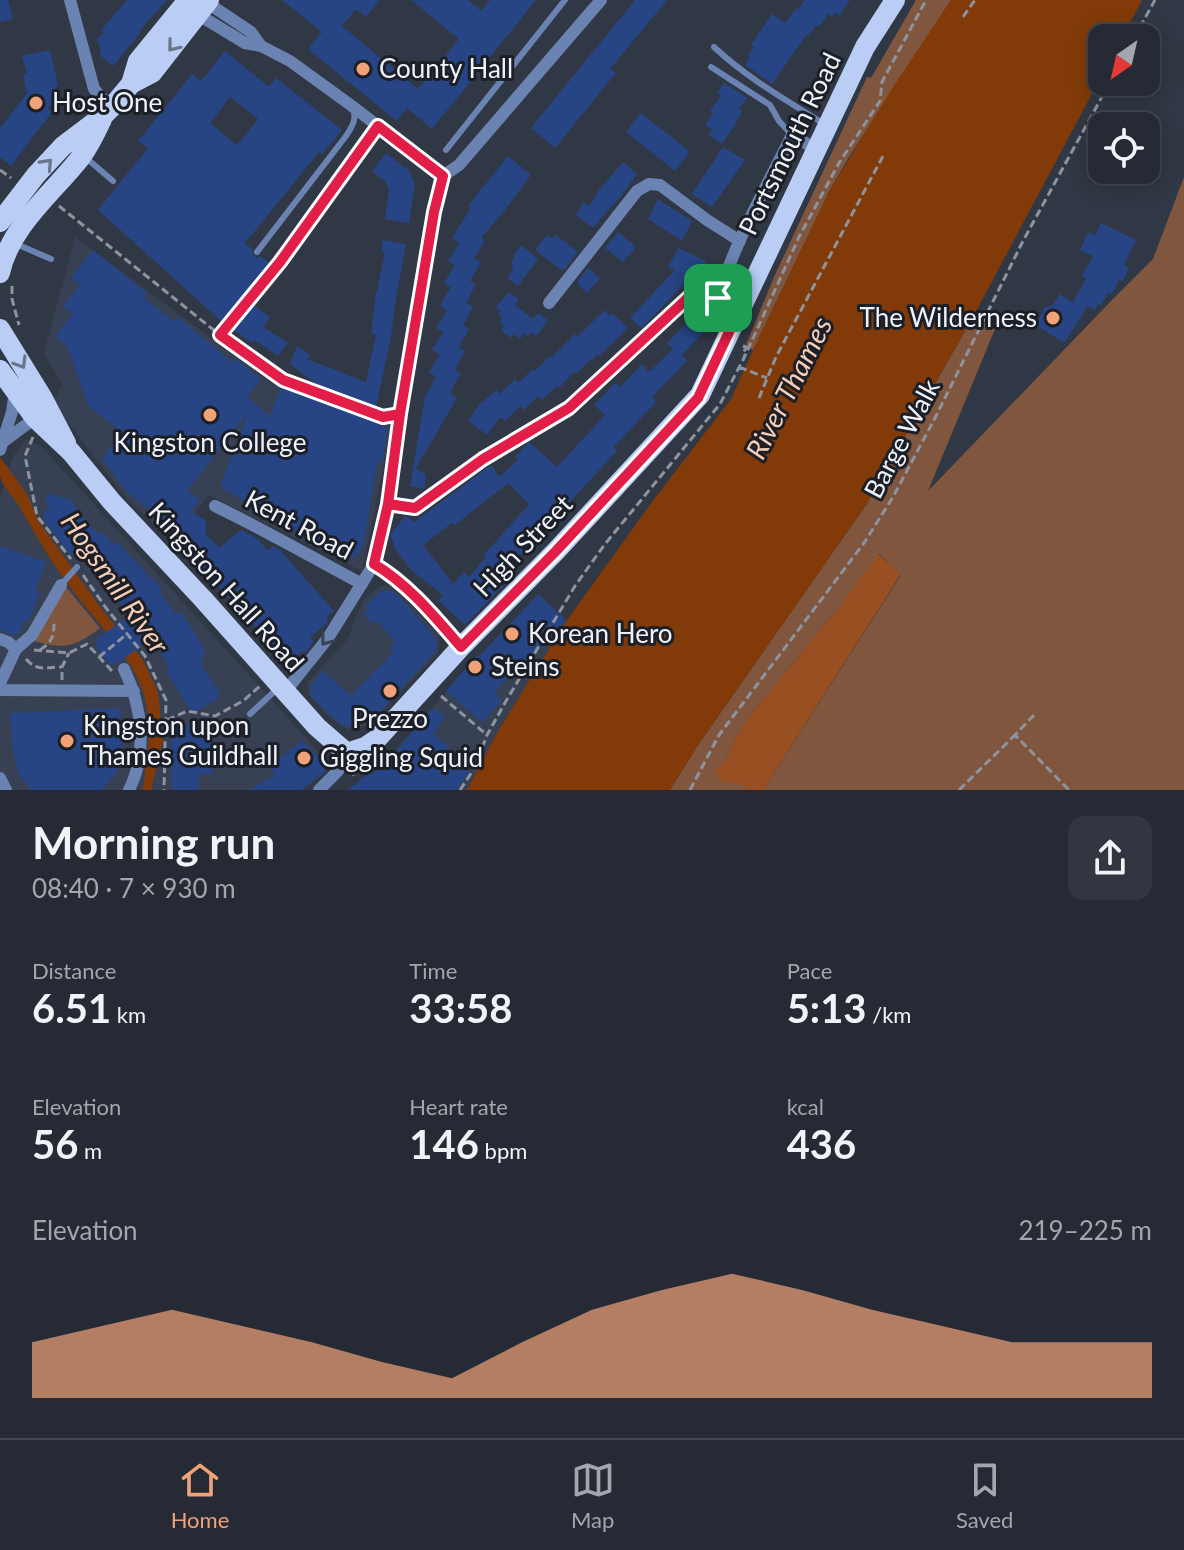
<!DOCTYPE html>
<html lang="en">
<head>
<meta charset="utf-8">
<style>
	:root { --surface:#252a34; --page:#313640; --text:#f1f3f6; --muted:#a3a7ac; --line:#42464f; --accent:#f0a278 }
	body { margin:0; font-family:Lato,sans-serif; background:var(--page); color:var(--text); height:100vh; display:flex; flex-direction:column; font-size:30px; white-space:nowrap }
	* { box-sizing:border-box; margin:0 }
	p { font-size:26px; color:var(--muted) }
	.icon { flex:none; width:44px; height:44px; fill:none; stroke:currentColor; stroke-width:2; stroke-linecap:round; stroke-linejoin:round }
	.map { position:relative; height:790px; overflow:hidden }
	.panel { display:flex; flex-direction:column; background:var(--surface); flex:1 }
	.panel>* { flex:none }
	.needle { width:52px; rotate:214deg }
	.fabs { position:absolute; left:1088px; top:24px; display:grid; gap:16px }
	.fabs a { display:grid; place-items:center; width:72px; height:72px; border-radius:16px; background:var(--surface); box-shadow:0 4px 20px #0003,0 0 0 2px var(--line); font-size:40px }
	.pin { position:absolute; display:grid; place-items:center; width:68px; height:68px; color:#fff; margin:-34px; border-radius:16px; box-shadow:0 4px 12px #0006 }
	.round { display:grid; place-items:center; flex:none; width:84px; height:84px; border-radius:16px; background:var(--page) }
	.headline { display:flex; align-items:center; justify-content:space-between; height:136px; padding:0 32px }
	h1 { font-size:44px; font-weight:700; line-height:60px }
	.stats { display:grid; grid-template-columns:repeat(3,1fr); gap:12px; height:136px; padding:8px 32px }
	.stats div { display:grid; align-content:center }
	.stats b { font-size:40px; font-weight:700 }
	.stats small { font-size:22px; font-weight:400 }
	.stats p { font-size:22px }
	.chart { height:224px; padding:16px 32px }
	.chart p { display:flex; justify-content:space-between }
	.chart svg { width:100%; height:144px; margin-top:8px; fill:var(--accent); opacity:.7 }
	.menu { display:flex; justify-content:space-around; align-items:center; height:112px; border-top:2px solid var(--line); background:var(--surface); font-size:22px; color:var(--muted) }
	.menu a { display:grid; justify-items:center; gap:4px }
	.menu .active { color:var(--accent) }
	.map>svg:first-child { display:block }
</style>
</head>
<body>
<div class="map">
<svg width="1184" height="790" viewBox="0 0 1184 790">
	<rect width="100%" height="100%" fill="#313845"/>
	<!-- built -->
	<path fill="#374153" d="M75,237L274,385L392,427L362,571L209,495L173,541L128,500L53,404L62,385L44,353Z
		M26,439L40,445L324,758L325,773L302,790H0V498L14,455Z
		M380,586H392L439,635L438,653L370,725L354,729H347L327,715L308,693V682L347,640L363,600Z
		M539,594L567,620L498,731L467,790H348L370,772L381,766L474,661Z"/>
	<!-- green -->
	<path fill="#81563e" d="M916,0H951L849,157L830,190L753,350L746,345L774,277L867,77L871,78Z
		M1184,177V790H763L901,575L879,554L839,607L742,725L723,764L747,790H670L698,745L866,505L973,317L995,329L928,491L1112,300L1153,259Z
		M66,587L100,628C75,647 65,650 34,641Z"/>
	<!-- forest -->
	<path fill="#985023" d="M878,554L901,574L763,790H747L739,783L722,782L715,769L723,764L742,725L839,607Z"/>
	<!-- water -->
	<path fill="#823b08" d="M951,0H1142L1122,38H1102V75L973,317L866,505L698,745L670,790H467L498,731L567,620L652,502L731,399L753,350L830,190L893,87Z
		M0,457L27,494L39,522L101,608L143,660L158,692L163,740L151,790H142C146,781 144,770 146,760C162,676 112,645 68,584C49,559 35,534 19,506C14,497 2,486 0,476C0,470 0,463 0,457Z"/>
	<!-- building -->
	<path fill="#274484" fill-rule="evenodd" d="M0,0H8L13,19L0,22Z
		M127,0H167L139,31L141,32L113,66L101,56L99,43L96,40L104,32L101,30Z
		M282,0H380L366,17L356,9L342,26L418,89L459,39L411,0H468L481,11L490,0H536L432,129L407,108L397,121L308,49L322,32Z
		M635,0H667L610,69L616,73L555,148L531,128Z
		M805,0H850L839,16L835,13L832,16L828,14L819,27L816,25L809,36L807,34L772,84L745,65L750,57L748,56L754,47L751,45L772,14L785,23L796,8L799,9Z
		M50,50L58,85L55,86L58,96L48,109L52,112L11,166L0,157V128L27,93L23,75L27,74L22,56Z
		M225,51L269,87L276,78L342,130L322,154L319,152L245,243L252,249L253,256L257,258L261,256L270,264L243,297L270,317L263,327L288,343L278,356L254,340L252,343L221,321L98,210L148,148L138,141L192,74L201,81ZM230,97L258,119L237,145L210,123Z
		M724,83L747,98L739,109L742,112L735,122L736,124L722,144L709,135L712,129L705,125L713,113L710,111L721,95L717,93Z
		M641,113L690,152L675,171L626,132Z
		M723,147L745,160L712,207L692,194Z
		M386,153L405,168L407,167L415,184L409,223L385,219L389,189L386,182L372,171Z
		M508,156L531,175L505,210L481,238L485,240L474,258L481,262L470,281L476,284L466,303L473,307L463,325L469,329L459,347L465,351L455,370L461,373L451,391L452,392L451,394L457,398L416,468L426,475L424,489L410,486L425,396L436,377L429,372L440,354L432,350L443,332L436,328L447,310L440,305L451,287L444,283L455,265L448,261L459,243L452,238L471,208L468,206Z
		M623,162L637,174L622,195L618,200H617L593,228L576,215L584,202L589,206L599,190Z
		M658,199L692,221L682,241L648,219Z
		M1101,223L1136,240L1124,265L1129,268L1123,281L1119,280L1112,294L1109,292L1101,305L1098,304L1095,310L1088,306L1064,343L1036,325L1045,307L1053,305L1060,294L1073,303L1086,278L1082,276L1093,256L1080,250L1088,232L1095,235Z
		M618,232L636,247L623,262L605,248Z
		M555,234L578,252L563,271L535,250L547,235L552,239Z
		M383,240L406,244L395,304L391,336L377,403L372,416L377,418L375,423L388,428L382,462H377L364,544L360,552L355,557L349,558L342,557L220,487L248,412L187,491L200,500L191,512L206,520L205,533L219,548L241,530L258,539L268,551L273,546L279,549L334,611L326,618L328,620L327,623L310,637L314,642L304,654L302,651L290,663L178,544L184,537L128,493L102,459L122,432L89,407L67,346L55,336L73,314L63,306L80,285L71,278L93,250L147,293L144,298L174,322L178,317L233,363L236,359L261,379L247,397L270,416L283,383L347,407L290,364L297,346L310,355L307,359L366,382L376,335L371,334L376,291H377L385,252L381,251Z
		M521,245L538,259L518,286L507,278L513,270L511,262L515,257L513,256Z
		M678,248L706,261L696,280L691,277L642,328L630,318L675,270L668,268Z
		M588,268L600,278L587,293L578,285L579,283L577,282Z
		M509,292L519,300L515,305L533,319L538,313L548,320L536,336L531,332L528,336L524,333L520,339L514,334L511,338L501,330L504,326L499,322L502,318L498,315L501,311L496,307Z
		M605,310L610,316L612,313L628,328L599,356L598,354L592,360L591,359L576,374L574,372L559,388L557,386L542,400L538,396L524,410L520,406L505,421L500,417L487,435L468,421L480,404L496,390L500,394L515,379L518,383L533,369L535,371L550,356L551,358L575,334L578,336Z
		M694,315L703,323V333L682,355L687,361L652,397L656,402L614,447L617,451L497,580L503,586L465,625L438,600L443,595L411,570L393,546L394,544L390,535L405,516L414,522L491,465L500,477L518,459L515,457L529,442L557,467L605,415L594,405L615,383L620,387L642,364L649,372L673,349L667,343ZM508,483L529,504L483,556L485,558L469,577L464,572L453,584L423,545L452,523L455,525Z
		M53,492L56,496L70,499L97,533L102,532L114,545L117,542L161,588V594L175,613H182L205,650L201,664L219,691L218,698L193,714L167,673L168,665L151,639L116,664H109L96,647L97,639L130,614L95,578L101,572L93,565L94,542L78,555L70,554L44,520V512L50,507L44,499Z
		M0,546L46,562L35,591L40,592L29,621H24L20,634L16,632L14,636L0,630Z
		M385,590L392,591L400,597L433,635L437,640L436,651L370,723L362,716L352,726H342L311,697L310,686L323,671L351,696L393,653L389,648L395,642L377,620L373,624L363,613L368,609L365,607L379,592Z
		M538,594L566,621L523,665L530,670L522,679L514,671L494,693L502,700L482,722L446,691L477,655L479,657Z
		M120,708L122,753L117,772L102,790H31L19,775L13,752L10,713Z
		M433,708L445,716L433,734L449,746L444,754L470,772L456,790H348L372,771L374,773L381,767L382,768Z
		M221,723V735H210L212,774H199V790H172L170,724Z
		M302,740L325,765V772L322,774L301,790H249L275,775L270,766Z"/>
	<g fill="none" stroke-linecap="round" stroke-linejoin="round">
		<!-- path -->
		<path stroke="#8e949f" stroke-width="3" stroke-dasharray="8 4" stroke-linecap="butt" d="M963,17L975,0
			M1134,38L1155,0
			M77,113L85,99
			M0,170L11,178
			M59,206L220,335L272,373L283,380L383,417L389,416
			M12,286V299L19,325
			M220,335L280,262L370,137
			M743,346L746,347L743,355L745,356
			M739,367L767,378
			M759,398L776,357L883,156
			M33,437L25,456L37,516L71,559
			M395,458L399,426
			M83,575L106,608L145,656L166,700L164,790
			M34,650L69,653L87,644L112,671
			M40,650C51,643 54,637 54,624
			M99,657L127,634
			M26,659C37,672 47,667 62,667
			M62,680V667L69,653
			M441,696L487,735
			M1034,715L1015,735L1069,790
			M167,720L187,711L215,716L243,701L260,686
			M352,775L366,766
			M460,790L474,769L487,735L506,701L575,586L605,544L720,404L745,356L799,237L839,163L880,101L882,82L926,0
			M690,790L719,735L864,543L893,497L935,418L1023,241L1110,82
			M959,790L1015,735"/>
		<!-- service -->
		<path stroke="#6b83b2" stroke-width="6" d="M714,47C747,78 786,100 824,124
			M711,67L770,105L779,121L792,135
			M446,150L565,0
			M85,157L113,181
			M14,243L51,259
			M257,252L346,136C352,127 357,119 353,109
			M61,585L77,567
			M250,714L277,689"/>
		<!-- minor -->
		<path stroke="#6b83b2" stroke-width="12" d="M70,0L94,89L111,108
			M203,0L251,32L261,46
			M194,12L245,43L261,46L290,61L352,106L443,176
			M718,298C735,241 766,188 792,135L817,150
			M549,303L637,191L649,184L660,185L707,220L740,241
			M400,414L434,212L443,176L459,165L601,0
			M3,442L35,418
			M0,450L12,412L15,391
			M388,504L415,508L483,459L569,408L690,296L718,298
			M215,506C265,530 313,558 362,584
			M374,564C408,584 435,617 461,647
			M0,639L8,642L16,649
			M124,669C142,706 148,752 129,790
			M0,683L16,649L32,635L61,585
			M0,690L134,691
			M285,692L328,638L374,564L388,504L394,469
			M0,778L6,790
			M319,790L338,771L347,753"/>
		<!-- primary -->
		<path stroke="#bacef5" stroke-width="20" d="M131,84L152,73L209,0
			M0,222L36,175L63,146L104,115L111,108L131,84L138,61L188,0
			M0,273C10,226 53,193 81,157C90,145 96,132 102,119
			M0,329L42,397L66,443
			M0,370L35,418L71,452L112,502L203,599L317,727L347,753L365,747L377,739L461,647L556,551L700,395L865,47L895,0"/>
	</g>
	<!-- one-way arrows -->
	<defs><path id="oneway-chevron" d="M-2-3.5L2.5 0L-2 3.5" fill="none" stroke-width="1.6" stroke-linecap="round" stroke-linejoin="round" transform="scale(2)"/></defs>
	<g stroke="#6b768d">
		<use href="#oneway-chevron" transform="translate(173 46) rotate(129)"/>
		<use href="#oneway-chevron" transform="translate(47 164) rotate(-47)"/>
		<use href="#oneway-chevron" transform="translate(21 363) rotate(59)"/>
	</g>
	<use stroke="#384256" href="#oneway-chevron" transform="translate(326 640) rotate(127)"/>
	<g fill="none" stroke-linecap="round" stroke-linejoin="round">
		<defs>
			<path id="route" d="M718,298L690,296L569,408L483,459L415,508L388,504L400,414L383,417L283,380L220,335L280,262L378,126L443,176L434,212L400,414L388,504L374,564C408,584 435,617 461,647L556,551L698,398L738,313L726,307L718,298"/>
		</defs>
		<!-- route casing -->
		<use href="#route" stroke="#fff" stroke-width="16"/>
		<!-- route -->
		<use href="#route" stroke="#e11d48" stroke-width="10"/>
	</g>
	<!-- markers -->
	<g fill="#f0a278" stroke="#1c1f25" stroke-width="3">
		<circle cx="363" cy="69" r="8"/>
		<circle cx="36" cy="103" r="8"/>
		<circle cx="1053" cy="318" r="8"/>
		<circle cx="210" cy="415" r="8"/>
		<circle cx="512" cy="634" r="8"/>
		<circle cx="475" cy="667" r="8"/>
		<circle cx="390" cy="691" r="8"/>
		<circle cx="67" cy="741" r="8"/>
		<circle cx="304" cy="758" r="8"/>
	</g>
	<g text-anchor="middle" stroke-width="6" stroke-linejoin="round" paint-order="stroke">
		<!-- poi labels -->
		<g font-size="26" fill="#edf2fb" stroke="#1c1f25" text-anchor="start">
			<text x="379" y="78">County Hall</text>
			<text x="52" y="112">Host One</text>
			<text x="1037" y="327" text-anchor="end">The Wilderness</text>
			<text x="210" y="452" text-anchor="middle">Kingston College</text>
			<text x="528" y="643">Korean Hero</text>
			<text x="491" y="676">Steins</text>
			<text x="390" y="728" text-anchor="middle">Prezzo</text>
			<text x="83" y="735">Kingston upon<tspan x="83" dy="30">Thames Guildhall</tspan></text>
			<text x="320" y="767">Giggling Squid</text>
		</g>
		<!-- street labels -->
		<g font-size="26" fill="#edf2fb" stroke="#1c1f25">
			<text transform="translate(790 144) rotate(-64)" y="9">Portsmouth Road</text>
			<text transform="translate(902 439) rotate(-62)" y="9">Barge Walk</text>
			<text transform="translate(299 525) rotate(28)" y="9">Kent Road</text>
			<text transform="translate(523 546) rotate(-46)" y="9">High Street</text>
			<text transform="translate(226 587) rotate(48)" y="9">Kingston Hall Road</text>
		</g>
		<!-- water labels -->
		<g font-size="28" font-style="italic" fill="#f7cdb7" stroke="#1c1f25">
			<text transform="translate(789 388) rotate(-63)" y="10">River Thames</text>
			<text transform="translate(115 583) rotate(55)" y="10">Hogsmill River</text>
		</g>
	</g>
</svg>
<div class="fabs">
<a><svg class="needle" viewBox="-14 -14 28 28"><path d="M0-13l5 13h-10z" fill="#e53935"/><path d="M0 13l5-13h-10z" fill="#a3a7ac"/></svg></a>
<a><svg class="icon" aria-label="locate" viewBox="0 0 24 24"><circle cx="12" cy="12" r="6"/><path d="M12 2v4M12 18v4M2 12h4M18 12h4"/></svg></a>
</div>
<div class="pin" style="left:718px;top:298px;background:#1e9e55"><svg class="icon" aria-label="arrive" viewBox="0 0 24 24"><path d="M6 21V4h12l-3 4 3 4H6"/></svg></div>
</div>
<section class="panel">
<div class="headline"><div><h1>Morning run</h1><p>08:40 · 7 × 930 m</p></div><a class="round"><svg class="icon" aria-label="share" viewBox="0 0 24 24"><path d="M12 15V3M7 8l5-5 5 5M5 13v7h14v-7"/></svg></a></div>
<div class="stats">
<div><p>Distance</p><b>6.51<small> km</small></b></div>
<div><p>Time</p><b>33:58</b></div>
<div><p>Pace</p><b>5:13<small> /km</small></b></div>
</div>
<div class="stats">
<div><p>Elevation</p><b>56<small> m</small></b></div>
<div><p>Heart rate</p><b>146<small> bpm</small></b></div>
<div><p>kcal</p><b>436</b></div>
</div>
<div class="chart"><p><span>Elevation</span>219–225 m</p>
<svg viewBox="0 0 160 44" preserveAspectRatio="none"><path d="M0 44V27L10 22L20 17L30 22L40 27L50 33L60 38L70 27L80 17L90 11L100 6L110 11L120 17L130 22L140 27L150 27L160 27V44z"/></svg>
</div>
</section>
<nav class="menu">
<a class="active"><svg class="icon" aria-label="home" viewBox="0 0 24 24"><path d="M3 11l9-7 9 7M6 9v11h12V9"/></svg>Home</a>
<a><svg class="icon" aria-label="map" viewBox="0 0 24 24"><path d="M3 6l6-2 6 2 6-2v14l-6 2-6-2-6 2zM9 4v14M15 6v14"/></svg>Map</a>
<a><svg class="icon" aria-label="saved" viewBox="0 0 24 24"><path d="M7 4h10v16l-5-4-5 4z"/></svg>Saved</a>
</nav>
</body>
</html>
